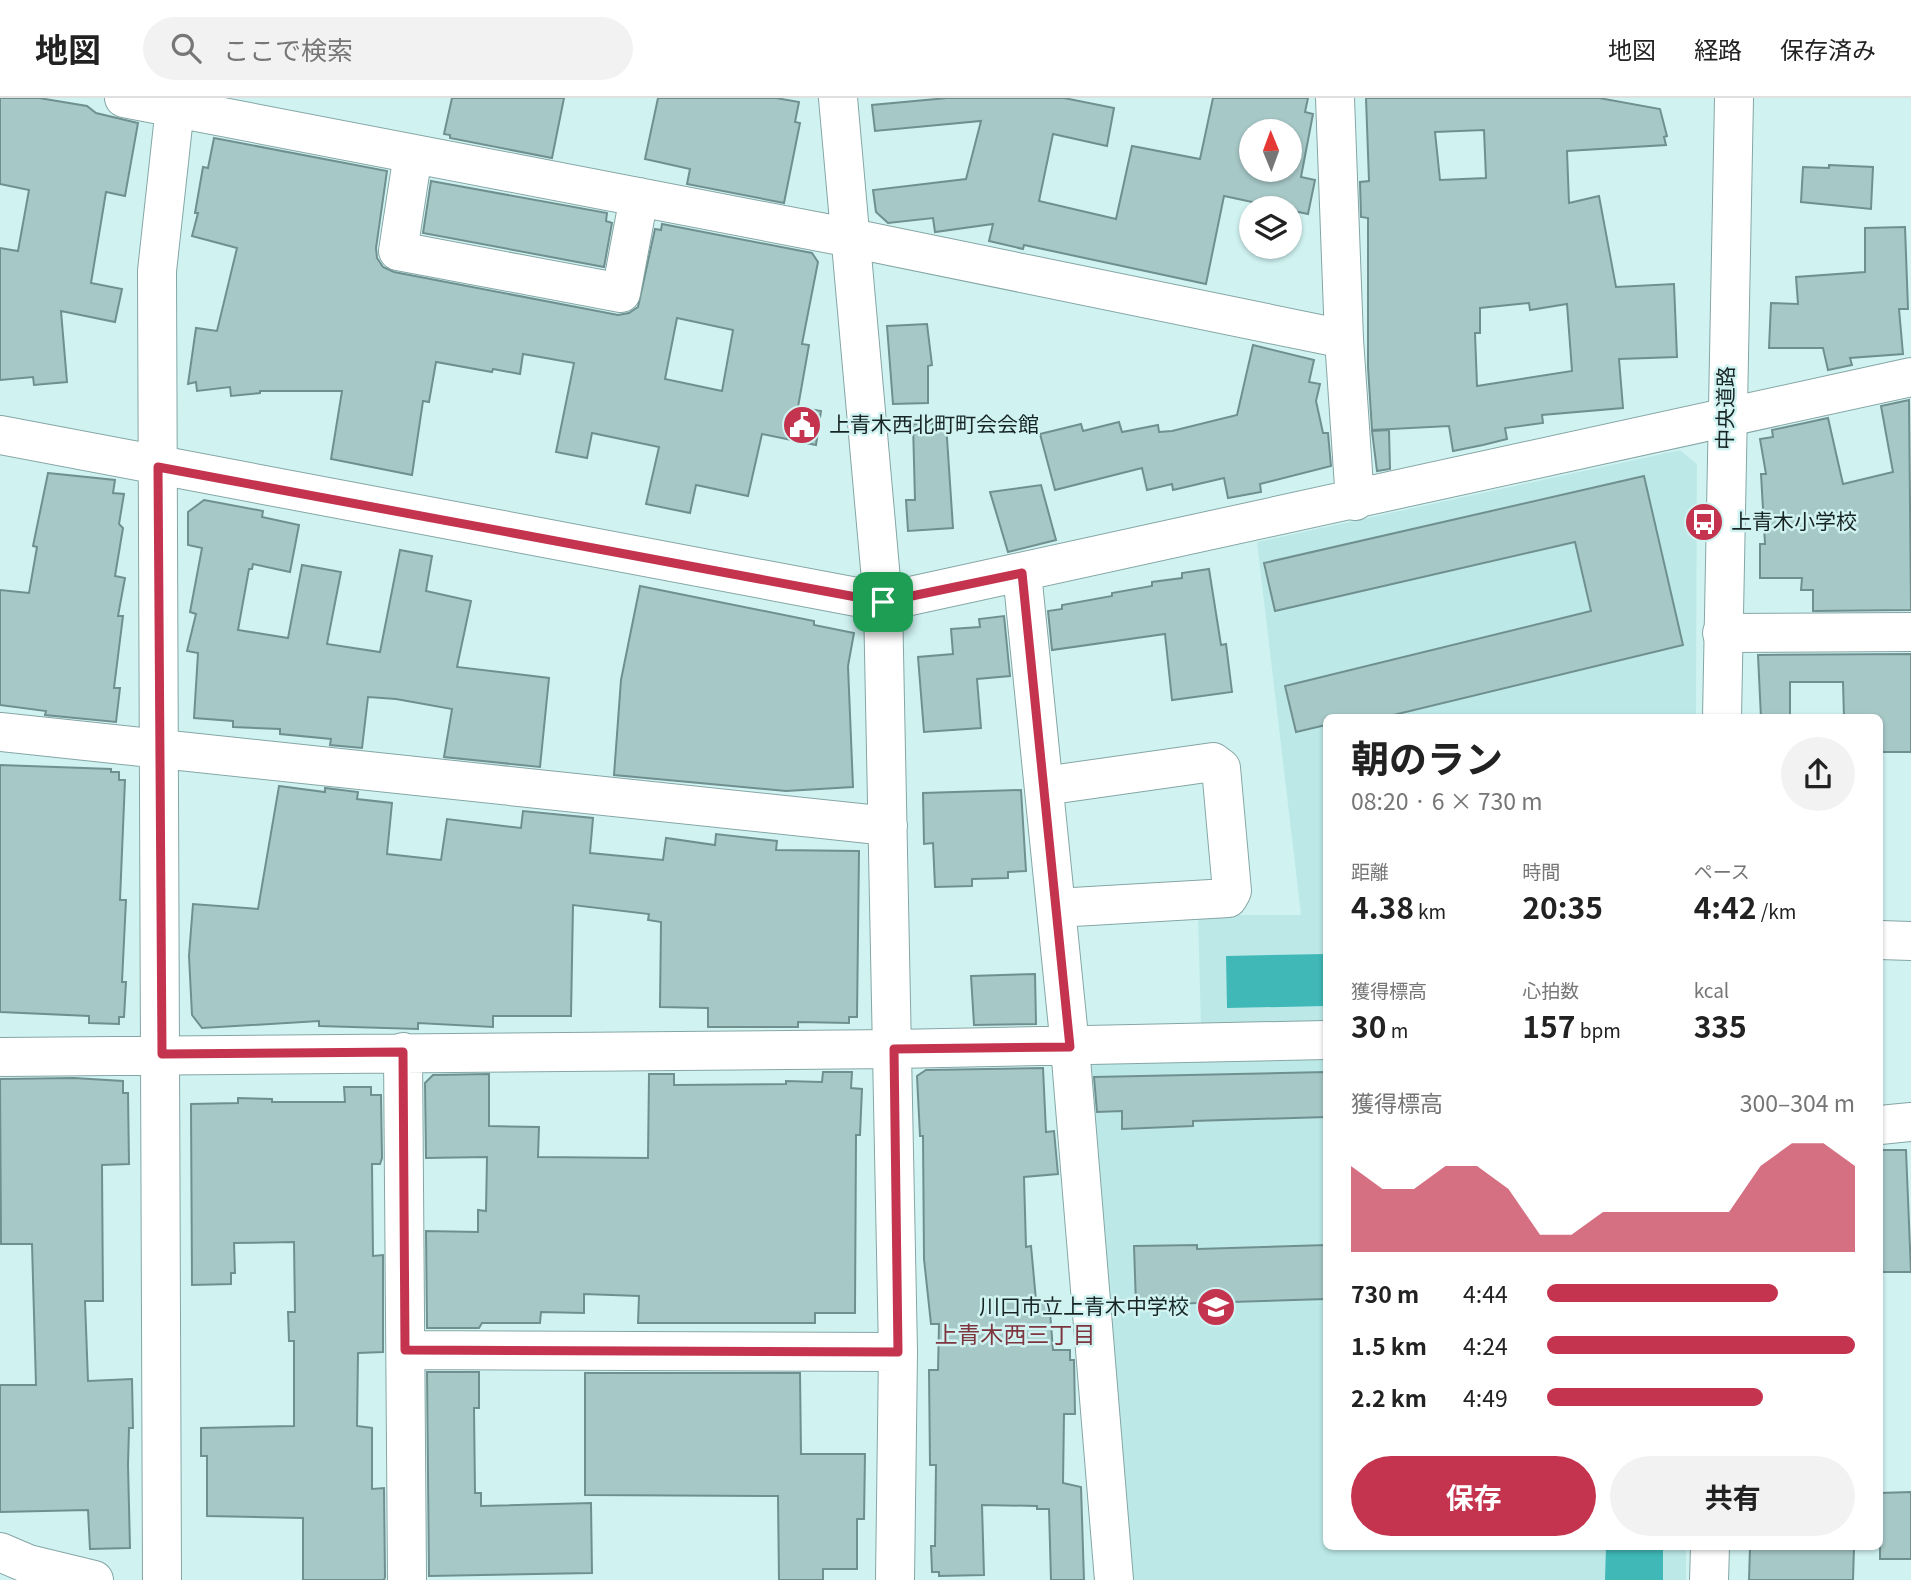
<!DOCTYPE html>
<html lang="ja">
<head>
<meta charset="utf-8">
<style>
	:root { --surface:#fff; --page:#f2f2f2; --text:#222; --muted:#767676; --line:#e0e0e0; --accent:#c4344f }
	body { margin:0; font-family:Georgia,"Noto Sans JP",serif; background:var(--page); color:var(--text); height:100vh; display:flex; flex-direction:column; font-size:26px; white-space:nowrap }
	* { box-sizing:border-box; margin:0 }
	p { font-size:23px; color:var(--muted) }
	.icon { flex:none; width:38px; height:38px; fill:none; stroke:currentColor; stroke-width:2; stroke-linecap:round; stroke-linejoin:round }
	.map { position:relative; flex:1; overflow:hidden }
	.panel { position:absolute; left:1323px; top:616px; width:560px; height:836px; display:flex; flex-direction:column; background:var(--surface); border-radius:10px; box-shadow:0 2px 5px #0004 }
	.panel>* { flex:none }
	.needle { width:46px; rotate:359deg }
	.buttons { position:absolute; left:1239px; top:21px; display:grid; gap:14px }
	.buttons a { display:grid; place-items:center; width:63px; height:63px; border-radius:50%; background:var(--surface); box-shadow:0 2px 5px #0004; font-size:35px }
	.pin { position:absolute; display:grid; place-items:center; width:60px; height:60px; color:#fff; margin:-30px; border-radius:14px; box-shadow:0 4px 10px #0006 }
	.round { display:grid; place-items:center; flex:none; width:74px; height:74px; border-radius:37px; background:var(--page) }
	.head { display:flex; align-items:center; justify-content:space-between; height:119px; padding:0 28px }
	h1 { font-size:38px; font-weight:700; line-height:52px }
	.figures { display:grid; grid-template-columns:repeat(3,1fr); gap:10px; height:119px; padding:7px 28px }
	.figures div { display:grid; align-content:center }
	.figures b { font-size:30px; font-weight:700 }
	.figures small { font-size:19px; font-weight:400 }
	.figures p { font-size:19px }
	.chart { height:196px; padding:14px 28px }
	.chart p { display:flex; justify-content:space-between }
	.chart svg { width:100%; height:126px; margin-top:7px; fill:var(--accent); opacity:.7 }
	.button { display:flex; gap:14px; margin-top:auto; padding:14px 28px }
	.button a { flex:1; height:80px; border-radius:42px; background:var(--accent); color:#fff; font-size:28px; font-weight:700; line-height:80px; text-align:center }
	.button a+a { background:var(--page); color:var(--text) }
	ul { padding:0 28px; list-style:none; font-size:23px }
	li { display:grid; grid-template-columns:112px 84px 1fr; align-items:center; height:52px }
	li i { height:18px; border-radius:9px; background:var(--accent) }
	header { display:flex; align-items:center; gap:42px; box-sizing:border-box; height:98px; padding:0 35px; background:var(--surface); border-bottom:2px solid var(--line) }
	header strong { font-size:33px }
	nav { display:flex; gap:38px; margin-inline-start:auto; font-size:24px }
	.search { width:490px; height:63px; background:var(--page); display:flex; align-items:center; gap:18px; box-sizing:border-box; padding:0 24px; border-radius:38px; color:var(--muted); font-size:26px }
	.map>svg:first-child { display:block }
</style>
</head>
<body>
<header>
<strong>地図</strong>
<div class="search"><svg class="icon" aria-label="search" viewBox="0 0 24 24"><circle cx="10" cy="10" r="6"/><path d="M15 15l6 6"/></svg>ここで検索</div>
<nav><a>地図</a><a>経路</a><a>保存済み</a></nav>
</header>
<div class="map">
<svg width="1911" height="1482" viewBox="0 0 1911 1482">
	<rect width="100%" height="100%" fill="#d0f3f2"/>
	<!-- built -->
	<path fill="#bce9e8" d="M1680,352L1697,366L1696,619L1326,620V927L1201,931L1198,817H1301L1257,444Z
		M1326,957V1449H1686V1482H1130L1084,969L1092,962Z"/>
	<!-- water -->
	<path fill="#3fb8b7" d="M1326,856V908L1227,910L1226,858Z
		M1606,1449H1663V1482H1605Z"/>
	<!-- building -->
	<path fill="#a6c8c7" stroke="#709090" stroke-width="2" fill-rule="evenodd" d="M0,0H39L87,8L96,15L138,25L125,98L106,94L91,185L122,191L115,224L61,213L67,284L34,287L33,279L0,282V150L18,153L29,92L0,86Z
		M452,0H564L552,60L450,40V37L444,36Z
		M658,0H776L799,4L795,24L800,25L784,105L687,86L690,71L645,61Z
		M947,0H1064L1114,10L1107,48L1053,36L1039,103L1116,121L1132,48L1200,61L1213,0H1308L1305,14L1313,16L1301,79L1315,82L1308,116L1224,98L1206,186L1024,147L1023,151L989,143L993,126L935,134L933,120L888,125L876,114L873,92L966,81L981,23L875,33L872,7ZM1251,33H1290V72H1251Z
		M1366,0H1599L1660,11L1667,38L1664,39L1666,47L1567,53L1569,105L1599,98L1616,189L1674,186L1677,259L1619,261L1623,310L1542,317L1543,325L1505,330L1507,341L1483,347L1453,353L1449,328L1372,332L1368,269V120L1361,119L1360,84L1369,83ZM1484,32L1486,80L1440,82L1435,34ZM1529,205L1530,212L1567,206L1572,273L1477,288L1475,235H1480V210Z
		M214,40L387,73L376,150L377,160L383,169L394,174L618,217L629,215L638,209L655,131L661,132L662,126L812,155L818,164L802,246L809,247L798,309L821,313L816,347L762,336L748,398L696,387L690,415L646,406L659,349L592,335L587,360L556,354L574,265L523,256L520,276L493,271L492,274L436,264L429,304L423,303L412,377L331,361L342,293H260V295L231,298L230,289L197,293L196,284L188,286L196,230L217,233L237,150L192,138L198,115H195L203,69L208,70ZM677,220L733,232L722,293L665,281Z
		M1829,67L1873,69L1871,111L1801,104L1803,69L1829,70Z
		M431,83L607,115L606,123L612,125L604,169L423,135Z
		M1905,129L1908,211H1899L1903,256L1850,260L1852,267L1828,272L1823,250H1769L1771,205L1798,206L1796,179L1865,174V130Z
		M927,226L932,267L928,268V305L893,306L887,228Z
		M1253,247L1314,262L1309,284L1320,286L1316,303L1323,335H1328L1331,368L1260,386L1261,394L1228,400L1224,380L1173,392L1172,386L1147,392L1142,370L1055,392L1040,336L1081,326L1083,333L1119,324L1122,334L1158,327L1159,334L1172,333L1237,317Z
		M1909,302L1911,512L1813,513V492H1801L1802,480H1760V446H1765L1761,376H1766L1760,341L1773,339L1772,332L1828,320L1843,386L1893,374L1881,308Z
		M946,325L953,430L908,433L906,402H915L913,326Z
		M1389,332L1390,371L1377,373L1372,333Z
		M48,375L115,382L113,395L124,396L119,426L123,430L115,478L125,480L118,518H123L114,590H120L116,624L45,617L46,613L0,607V492L29,495L37,449L33,448Z
		M1644,378L1683,547L1381,620H1326V627L1296,634L1285,588L1591,513L1575,444L1275,513L1264,465Z
		M1041,387L1056,442L1008,454L990,394Z
		M204,402L263,413L262,419L299,427L290,474L253,466L252,471H249L238,532L288,540L302,467L341,474L327,546L380,554L400,452L432,458L426,493L471,503L457,569L549,580L540,669L444,659L452,611L396,601L368,599L362,650L330,647L331,641L280,636V631L233,629V623L194,620L198,555L187,553L196,516L190,514L202,450L188,447V414Z
		M1209,471L1221,547L1226,546L1232,594L1172,602L1165,536L1052,552L1048,513L1062,511V507L1112,498V495L1152,488V484L1182,480V475Z
		M640,488L814,523V527L854,535L848,568L853,689L786,693L614,677L621,582Z
		M1004,518L1010,578L977,581L981,630L924,634L918,559L953,556L951,531L980,529L979,521Z
		M1911,556V654H1880V620H1844L1843,584H1790V620H1761L1758,557Z
		M0,667L111,671V674H119V682H125L120,802H126L122,884H126L124,919H119V926L89,925V918L0,914Z
		M279,688L325,694V690L358,694L357,701L392,705L387,756L441,762L447,721L521,730L523,713L593,720L590,755L663,762L666,740L715,747L716,736L777,743L776,752L859,753L857,919H849V925L798,924V929H708V910L660,909L661,824L648,822L649,816L573,807L571,918H493V929L418,925V931L319,928V923L202,930L192,917L189,858L193,806L258,811Z
		M1021,692L1026,773L1008,774V780L972,781V788L935,789L933,745L924,746L923,695Z
		M1035,876L1036,926L974,927L971,878Z
		M1043,970L1046,1034L1054,1033L1058,1076L1024,1079L1026,1149L1031,1148L1036,1202L1049,1201L1053,1252H1070V1262H1074L1075,1316H1064L1063,1385L1081,1389L1084,1482H1051L1049,1411H1037V1408L982,1407L984,1477L939,1478V1474H932L931,1448H935L936,1367H930L929,1272H938L939,1226H931L924,1161L923,1038H920L917,978L926,972Z
		M823,974H852L851,990L862,991L860,1037H856L855,1215H815V1225H638L639,1198L584,1196V1215L541,1214L540,1225H482L479,1230H427L426,1133L478,1134V1112L486,1113L487,1059L426,1060L425,985L433,977L489,976V1028L539,1029L538,1059L648,1060L649,976H674V987L786,986V983L822,984Z
		M1326,974V1019L1193,1023V1028L1122,1031V1013L1097,1014L1094,979Z
		M74,980L123,983V995H128L129,1066L102,1067L103,1203H85L88,1283L132,1281L133,1330H129L128,1367L130,1450L90,1451L88,1412L0,1414V1287H36L32,1146H1L0,981Z
		M344,989H371V997H381L382,1060L380,1066H372L373,1158L383,1157V1254L358,1255L357,1328L372,1330V1391L384,1390L385,1479L384,1482H303V1420L207,1418V1358H201V1330L294,1328V1243H289L288,1214H295L294,1144L234,1145L235,1175H231V1186L192,1187L191,1006L238,1005V1000L272,1001V1004H345Z
		M1880,1052H1906L1911,1174H1880Z
		M1197,1147V1151L1326,1147V1201L1136,1207L1134,1148Z
		M427,1274H479V1310H474L475,1395H481V1408L591,1405L592,1475L429,1478Z
		M585,1275H800L801,1356H865L864,1421H857V1471H823V1482H779L778,1398L585,1397Z
		M1911,1394V1461H1880V1395Z
		M1750,1449H1854L1853,1482H1749Z"/>
	<g fill="none" stroke-linecap="round" stroke-linejoin="round">
		<defs>
			<path id="minor" d="M124,0L851,140L1344,241
				M838,0L883,504L898,1254L895,1482
				M1335,0L1344,241L1355,403
				M413,56L398,153L621,195L639,99
				M0,337L883,504L1911,279
				M1022,475L1070,949L1114,1482
				M1722,535L1911,534
				M0,634L888,728
				M1044,688L1213,664L1221,670L1232,793L1228,800L1056,810
				M1880,842L1911,843
				M403,954L407,1482
				M0,959L894,951L1326,942
				M1880,1027L1911,1024
				M406,1252L898,1254
				M0,1454L28,1466L94,1482
				M162,1482L157,173L176,0"/>
			<path id="major" d="M1722,620L1734,0
				M1709,1482L1710,1449"/>
		</defs>
		<!-- minor casing -->
		<use href="#minor" stroke="#85a6a5" stroke-width="40"/>
		<!-- major casing -->
		<use href="#major" stroke="#85a6a5" stroke-width="40"/>
		<!-- minor -->
		<use href="#minor" stroke="#fff" stroke-width="38"/>
		<!-- major -->
		<use href="#major" stroke="#fff" stroke-width="38"/>
	</g>
	<g fill="none" stroke-linecap="round" stroke-linejoin="round">
		<defs>
			<path id="route" d="M158,369L883,504L1022,475L1070,949L894,951L898,1254L405,1252L403,954L162,956Z"/>
		</defs>
		<!-- route casing -->
		<use href="#route" stroke="#fff" stroke-width="14"/>
		<!-- route -->
		<use href="#route" stroke="#c4344f" stroke-width="9"/>
	</g>
	<!-- icons -->
	<defs>
		<symbol id="civic-disc" viewBox="-11 -11 22 22"><circle r="9.5" fill="#c4344f" stroke="#d0f3f2"/><path d="M-.6-6.5H3V-4.5H.6V-3L4-1V1h2V6H-6V1h2V-1L-.6-3ZM-1.2 2.5V6h2.4V2.5Z" fill="#fff"/></symbol>
		<symbol id="bus-disc" viewBox="-11 -11 22 22"><circle r="9.5" fill="#c4344f" stroke="#d0f3f2"/><path d="M-5-6H5V4H4V6H2V4H-2V6H-4V4H-5ZM-3.5-4V0h7V-4ZM-3.5 1.2v1.5H-2V1.2ZM2 1.2v1.5H3.5V1.2Z" fill="#fff"/></symbol>
		<symbol id="school-disc" viewBox="-11 -11 22 22"><circle r="9.5" fill="#c4344f" stroke="#d0f3f2"/><path d="M0-5L7-2L0 1L-7-2ZM-4 1L0 2.5L4 1V4Q0 6-4 4Z" fill="#fff"/></symbol>
	</defs>
	<g fill-rule="evenodd">
		<use href="#civic-disc" x="780" y="305" width="44" height="44"/>
		<use href="#bus-disc" x="1682" y="402" width="44" height="44"/>
		<use href="#school-disc" x="1194" y="1187" width="44" height="44"/>
	</g>
	<g text-anchor="middle" stroke-width="5" stroke-linejoin="round" paint-order="stroke">
		<!-- street labels -->
		<g font-size="21" fill="#172424" stroke="#d0f3f2">
			<text transform="translate(1726 310) rotate(-89)" y="7">中央道路</text>
		</g>
		<!-- poi labels -->
		<g font-size="21" fill="#172424" stroke="#d0f3f2" text-anchor="start">
			<text x="829" y="334">上青木西北町町会会館</text>
			<text x="1731" y="431">上青木小学校</text>
			<text x="1189" y="1216" text-anchor="end">川口市立上青木中学校</text>
		</g>
		<!-- neighbourhood labels -->
		<g font-size="23" fill="#7d353e" stroke="#d0f3f2">
			<text x="1015" y="1245">上青木西三丁目</text>
		</g>
	</g>
</svg>
<div class="buttons">
<a><svg class="needle" viewBox="-14 -14 28 28"><path d="M0-13l5 13h-10z" fill="#e53935"/><path d="M0 13l5-13h-10z" fill="#767676"/></svg></a>
<a><svg class="icon" aria-label="layers" viewBox="0 0 24 24"><path d="M12 4l9 5-9 5-9-5zM3 14l9 5 9-5"/></svg></a>
</div>
<div class="pin" style="left:883px;top:504px;background:#1e9e55"><svg class="icon" aria-label="arrive" viewBox="0 0 24 24"><path d="M6 21V4h12l-3 4 3 4H6"/></svg></div>
<section class="panel">
<div class="head"><div><h1>朝のラン</h1><p>08:20 · 6 × 730 m</p></div><a class="round"><svg class="icon" aria-label="share" viewBox="0 0 24 24"><path d="M12 15V3M7 8l5-5 5 5M5 13v7h14v-7"/></svg></a></div>
<div class="figures">
<div><p>距離</p><b>4.38<small> km</small></b></div>
<div><p>時間</p><b>20:35</b></div>
<div><p>ペース</p><b>4:42<small> /km</small></b></div>
</div>
<div class="figures">
<div><p>獲得標高</p><b>30<small> m</small></b></div>
<div><p>心拍数</p><b>157<small> bpm</small></b></div>
<div><p>kcal</p><b>335</b></div>
</div>
<div class="chart"><p><span>獲得標高</span>300–304 m</p>
<svg viewBox="0 0 160 44" preserveAspectRatio="none"><path d="M0 44V14L10 22L20 22L30 14L40 14L50 22L60 38L70 38L80 30L90 30L100 30L110 30L120 30L130 14L140 6L150 6L160 14V44z"/></svg>
</div>
<ul>
<li><b>730 m</b>4:44<i style="width:75%"></i></li>
<li><b>1.5 km</b>4:24<i style="width:100%"></i></li>
<li><b>2.2 km</b>4:49<i style="width:70%"></i></li>
</ul>
<div class="button"><a>保存</a><a>共有</a></div>
</section>
</div>
</body>
</html>
